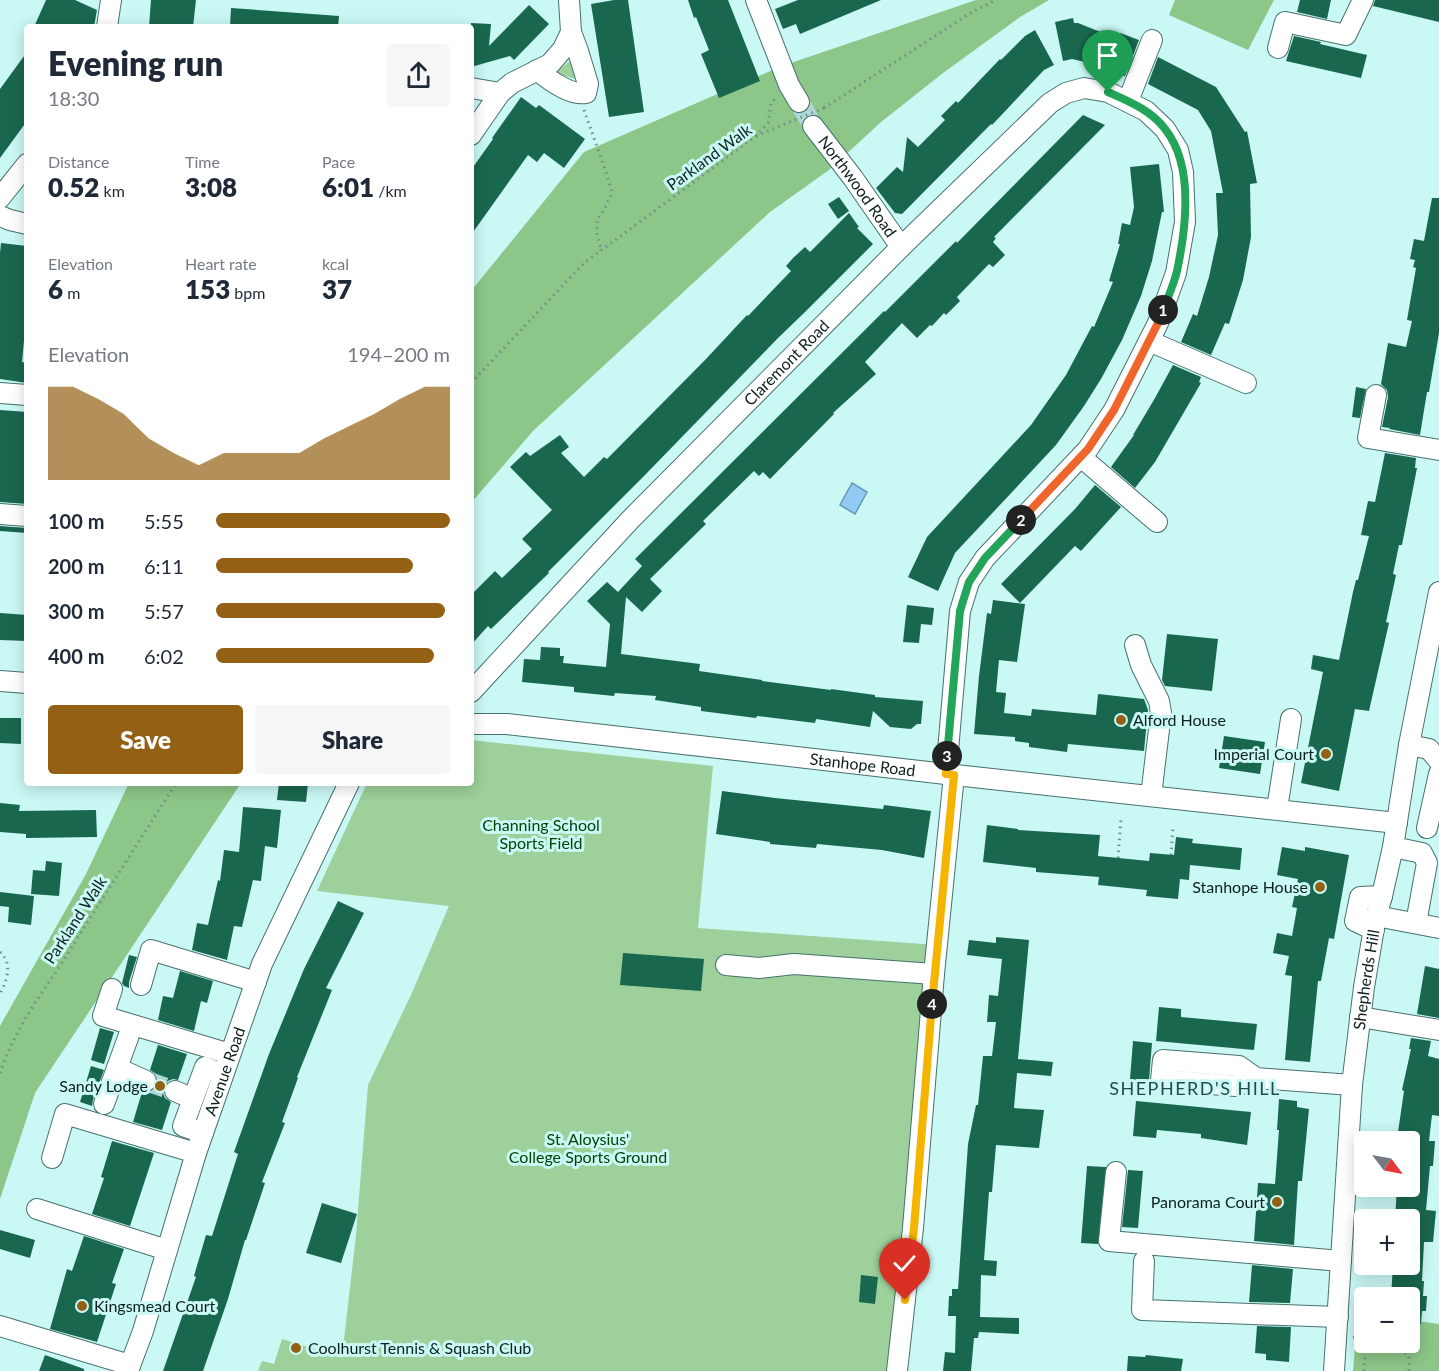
<!DOCTYPE html>
<html lang="en">
<head>
<meta charset="utf-8">
<style>
	:root { --surface:#fff; --page:#f6f6f7; --text:#1f2937; --muted:#747a83; --accent:#946014 }
	body { margin:0; font-family:Lato,sans-serif; background:var(--page); color:var(--text); height:100vh; display:flex; flex-direction:column; font-size:22px; white-space:nowrap }
	* { box-sizing:border-box; margin:0 }
	p { font-size:20px; color:var(--muted) }
	.icon { flex:none; width:33px; height:33px; fill:none; stroke:currentColor; stroke-width:2; stroke-linecap:round; stroke-linejoin:round }
	.map { position:relative; flex:1; overflow:hidden }
	.drawer { position:absolute; left:24px; top:24px; width:450px; height:762px; display:flex; flex-direction:column; background:var(--surface); border-radius:6px; box-shadow:0 3px 15px #0003 }
	.drawer>* { flex:none }
	.needle { width:39px; rotate:122deg }
	.tools { position:absolute; left:1354px; top:1131px; display:grid; gap:12px }
	.tools a { display:grid; place-items:center; width:66px; height:66px; border-radius:6px; background:var(--surface); box-shadow:0 3px 15px #0003; font-size:30px }
	.pin { position:absolute; display:grid; place-items:center; width:51px; height:51px; color:#fff; margin:-62px -26px; border-radius:50% 50% 50% 0; rotate:-45deg; box-shadow:0 0 6px #0007 }
	.pin .icon { rotate:45deg }
	.km { position:absolute; width:30px; height:30px; margin:-15px; border-radius:50%; background:#222; color:#fff; font-size:16px; line-height:30px; text-align:center }
	.round { display:grid; place-items:center; flex:none; width:63px; height:63px; border-radius:6px; background:var(--page) }
	.overview { display:flex; align-items:center; justify-content:space-between; height:102px; padding:0 24px }
	h1 { font-size:33px; font-weight:800; line-height:45px }
	.figures { display:grid; grid-template-columns:repeat(3,1fr); gap:9px; height:102px; padding:6px 24px }
	.figures div { display:grid; align-content:center }
	.figures b { font-size:26px; font-weight:800 }
	.figures small { font-size:16px; font-weight:400 }
	.figures p { font-size:16px }
	.chart { height:168px; padding:12px 24px }
	.chart p { display:flex; justify-content:space-between }
	.chart svg { width:100%; height:108px; margin-top:6px; fill:var(--accent); opacity:.7 }
	.action { display:flex; gap:12px; margin-top:auto; padding:12px 24px }
	.action a { flex:1; height:69px; border-radius:6px; background:var(--accent); color:#fff; font-size:24px; font-weight:800; line-height:69px; text-align:center }
	.action a+a { background:var(--page); color:var(--text) }
	ul { padding:0 24px; list-style:none; font-size:20px }
	li { display:grid; grid-template-columns:96px 72px 1fr; align-items:center; height:45px }
	li i { height:15px; border-radius:8px; background:var(--accent) }
	.map>svg:first-child { display:block }
</style>
</head>
<body>
<div class="map">
<svg width="1439" height="1371" viewBox="0 0 1439 1371">
	<rect width="100%" height="100%" fill="#caf8f5"/>
	<!-- green -->
	<path fill="#9dd09a" d="M571,60L575,79L555,73Z
		M471,740L713,766L698,928L937,945L897,1371H258L262,1361L274,1364L282,1339L342,1357L356,1235L368,1085L411,995L449,906L317,891L367,783H471Z"/>
	<!-- forest -->
	<path fill="#8cc688" d="M976,0H1049L1020,17L943,73L881,122L829,170L770,212L533,431L471,503V291L584,152L782,66Z
		M1175,0H1274L1248,50L1169,15Z
		M129,783H241L35,1093L0,1199V1026L86,874Z
		M1358,1312L1365,1313V1342H1410V1320L1439,1324V1371H1353Z"/>
	<!-- water -->
	<path fill="#91cbf5" stroke="#6997b4" stroke-width="1.5" d="M852,483L867,492L855,514L840,505Z"/>
	<!-- building -->
	<path fill="#1a674f" d="M46,0H75L97,10L94,27H34Z
		M151,0H196L193,27H149Z
		M614,0H628L644,112L609,117L591,4Z
		M688,0H728L760,81L719,98L701,54L709,50L696,17L694,18Z
		M798,0H881L800,34L796,24L783,29L775,9Z
		M1300,0H1331L1327,19L1297,12Z
		M1375,0H1439V22L1373,6Z
		M529,5L549,24L514,60L510,56L471,67L474,62H471V23L491,24L489,46Z
		M231,8L339,16L338,27H230Z
		M1073,18L1074,23H1078L1118,39L1120,33L1139,40L1125,76L1085,62L1072,59L1063,61L1055,22Z
		M1035,30L1054,65L1044,70L992,125L991,124L902,214L895,213L876,188L897,167L903,172L907,137L918,147L945,120L941,116L956,101L958,103L1000,59L1001,60L1025,36Z
		M1294,36L1321,42L1320,44L1367,55L1361,78L1286,61Z
		M27,52V121L0,158V89Z
		M1158,57L1216,87L1245,132L1247,131L1257,183L1250,184L1251,237L1243,280L1229,324L1225,323L1211,355L1181,342L1193,314L1197,316L1209,277L1218,235L1216,193H1223L1211,131L1198,110L1148,84Z
		M521,97L536,108L539,105L585,139L564,168L544,153L537,162L528,155L471,235V170L493,139L492,138Z
		M1083,115L1105,125L994,237L996,238L993,242L1005,255L993,267L989,264L957,297L960,301L946,315L944,313L932,326L930,325L917,338L902,323L865,362L876,374L833,413L834,414L770,479L763,472L759,476L754,471L703,521L706,524L650,579L662,591L642,612L626,597L621,654L700,664L699,671L762,680V681L831,690V689L875,695V697L923,701L921,724H917L911,729L890,727L873,711L870,727L816,719L815,723L757,716L756,718L701,711V707L655,700L656,696L615,693L614,696L574,692V687L522,682L524,659L540,660L541,647L560,648V656H564L563,663L606,667L610,624L587,601L607,582L618,592L642,566L635,559L884,311L885,312L956,241L957,243Z
		M1159,164L1164,212H1162L1152,261L1141,296L1122,340L1101,379L1084,406L1056,445L955,553L938,591L908,577L927,537L1031,425L1066,375L1092,326L1094,327L1113,282L1109,281L1120,244H1118L1122,223L1130,225L1134,207L1130,167Z
		M839,197L849,211L838,219L828,204Z
		M1432,198H1439V333L1429,392H1427L1420,435L1389,429L1390,428L1382,427L1388,397L1387,390L1381,384L1388,343L1406,347L1412,321L1407,320L1416,268L1413,267L1415,260L1410,259L1414,239L1424,241Z
		M849,213L859,227L857,228L873,244L804,313L778,338L644,476L548,572L549,573L491,629L488,626L471,645V595L495,571L502,578L532,549L522,539L552,510L510,467L526,452L530,456L560,435L569,447L561,453L584,477L604,457L607,459L706,359L747,315L748,316L791,271L786,266L793,258L805,247L810,252Z
		M1,243L27,246V331L25,330L22,362L27,363V383L0,379V253Z
		M1173,365L1201,377L1199,382L1201,383L1155,462L1135,488L1111,467L1134,435H1133L1155,398Z
		M1356,387L1366,389L1360,418L1352,417Z
		M0,410L27,412V504L0,502Z
		M1385,453L1416,458L1415,468H1417L1402,545H1399L1393,574L1396,575L1386,622L1389,623L1369,711L1355,709L1339,791L1301,783L1323,672L1311,669L1313,655L1339,660L1353,592L1356,580H1358L1369,536L1361,535L1368,501L1375,502Z
		M1095,485L1121,507L1081,551L1075,546L1020,603L1001,584L1075,509Z
		M0,526L27,528V533L0,531Z
		M993,600L1025,604L1017,662L999,660L996,692L1006,693L1004,713L1031,716L1032,709L1096,715L1098,694L1144,699L1148,710L1144,751L1068,744L1067,752L1029,747V743L1015,741V737L974,734L979,676L987,613L991,614Z
		M907,605L934,608L932,625L921,624L919,643L903,642Z
		M0,613L27,615V641L0,640Z
		M1167,634L1218,639L1212,691L1165,686L1162,680Z
		M0,718H21V744L0,743Z
		M1224,736L1265,742L1260,774L1219,768Z
		M279,783H308L306,802L277,800Z
		M722,791L775,798L883,809L884,805L931,811L924,858L882,850L849,847L817,844L816,848L770,844V842L716,834Z
		M0,803L20,805L19,811L96,810L97,837L26,838V834L0,832Z
		M243,807L281,810L277,848L265,846L261,881L253,880L242,927L234,926L227,960L192,950L197,923L208,925L218,880L220,881L224,850L239,852Z
		M987,825L1018,829V830L1100,835L1098,856L1149,861L1150,853L1174,855L1176,837L1193,839L1192,843L1242,848L1240,870L1190,865L1189,880L1180,879L1178,899L1146,896L1147,890L1098,885L1099,877L1036,872V868L983,862Z
		M1282,847L1305,851V847L1349,855L1334,939L1329,938L1321,981H1318L1310,1062L1285,1060L1292,976L1285,975L1289,956L1273,953L1277,933L1292,936L1297,908L1292,907L1298,879L1277,875Z
		M46,861L62,863L59,896L31,894L33,870L45,871Z
		M0,892L34,896L31,925L8,922L9,907L0,906Z
		M338,901L364,913L326,988L332,990L297,1077L298,1078L282,1122L285,1123L262,1182L265,1183L246,1240H245L228,1299L203,1371H163L196,1277L194,1276L206,1235L212,1236L238,1154L234,1152L269,1054L304,969Z
		M996,937L1029,940L1018,1059L1053,1062L1051,1076L1017,1073L1014,1108L1044,1110L1039,1148L996,1145L992,1192H989L984,1260L997,1261L996,1276L981,1275L980,1317L1019,1318V1334L979,1332L978,1338H974L971,1371H943L945,1352L955,1353L956,1316H948L949,1296H952V1289H958L968,1144L976,1105H978L983,1056H992L996,1022H987L988,1009L989,995L998,996L1002,959L967,955L969,940L996,943Z
		M623,953L704,959L701,991L620,985Z
		M129,955L137,957L129,982V988L124,986L122,983Z
		M1425,966L1439,969V1018L1417,1014Z
		M180,971L213,981L207,1003L201,1001L194,1031L158,1020L163,996L173,998Z
		M1159,1007L1181,1009V1017L1257,1024L1254,1050L1156,1041Z
		M100,1028L114,1032L104,1064L91,1060Z
		M1411,1038L1431,1041L1428,1056L1439,1059V1116L1432,1115L1429,1141H1435L1433,1166H1430L1426,1210L1436,1211L1433,1242H1424L1422,1281H1424L1423,1296H1427L1426,1311H1422L1421,1324H1410V1298H1391L1393,1264H1410V1220H1395L1397,1186H1410V1142H1399L1400,1132H1398L1404,1091L1402,1090L1411,1049H1409Z
		M1133,1041L1152,1043L1148,1093L1129,1092Z
		M158,1045L187,1054L178,1080L173,1079L168,1081L164,1087L163,1093L165,1098L171,1102L162,1130L133,1122L142,1092L148,1093L153,1091L157,1085L158,1080L156,1074L150,1070Z
		M91,1066L104,1070L93,1100L92,1106L80,1102Z
		M1279,1099L1297,1101V1107L1309,1109L1302,1181H1298L1294,1245L1254,1241L1258,1183L1275,1184L1279,1130H1277Z
		M1136,1101L1251,1112L1247,1145L1201,1138V1134L1157,1130L1156,1138L1133,1136Z
		M112,1141L154,1153L130,1226L92,1214L104,1178L101,1177Z
		M1087,1166L1106,1167L1098,1244L1081,1243Z
		M1128,1170L1143,1171L1138,1228L1122,1227Z
		M322,1203L357,1214L341,1263L306,1253Z
		M0,1230L35,1240L30,1258L0,1249Z
		M84,1236L124,1249L112,1283L116,1284L97,1342L50,1329L67,1269L72,1271Z
		M1252,1265L1293,1269L1290,1303L1249,1302Z
		M861,1275L878,1277L875,1304L859,1302Z
		M1257,1326L1291,1327L1289,1362L1266,1360V1354L1255,1353Z
		M45,1355L84,1369V1371H39Z
		M1146,1355L1183,1359L1181,1371H1127L1128,1356L1145,1357Z"/>
	<g fill="none" stroke-linecap="round" stroke-linejoin="round">
		<!-- minor-tunnel -->
		<path stroke="#aed7d5" stroke-width="20" stroke-dasharray="20 10" stroke-linecap="butt" d="M799,102L813,126
			M146,1081L175,1091"/>
		<defs>
			<g id="minor">
				<path d="M756,0L789,85L799,102"/>
				<path d="M107,27L111,0"/>
				<path d="M1278,48L1285,22L1346,35L1363,0"/>
				<path d="M537,70C549,80 571,96 586,93L588,84L578,51L571,32"/>
				<path d="M471,88L500,93"/>
				<path d="M1128,101L1152,40"/>
				<path id="s1" d="M813,126L853,178L901,247"/>
				<path d="M471,135L500,93L512,83L550,64L563,49L571,32L569,0"/>
				<path d="M0,198L27,164"/>
				<path d="M0,216L10,220L27,224"/>
				<path d="M1149,341L1246,383"/>
				<path d="M0,393L27,395"/>
				<path d="M1376,395L1368,438L1439,450"/>
				<path d="M1081,457L1157,522"/>
				<path d="M0,514L27,516"/>
				<path d="M1135,645L1141,665L1159,701L1161,713L1151,796"/>
				<path d="M0,681L27,683"/>
				<path id="s2" d="M471,692L631,519L901,247L1050,103L1066,93L1084,88L1108,92L1146,111L1165,129L1178,150L1183,172L1185,222L1176,273L1158,323L1114,410L1088,449L985,558L969,582L960,611L946,774"/>
				<path id="s3" d="M471,724H507L946,774L1397,823"/>
				<path d="M1409,745L1429,749L1439,761"/>
				<path d="M1277,809L1291,719"/>
				<path d="M1427,828L1439,774"/>
				<path d="M1393,847L1422,853L1427,863L1416,923"/>
				<path d="M1376,916L1439,928"/>
				<path d="M1374,930L1355,921L1360,897L1382,896"/>
				<path d="M726,965L759,968L794,964L934,974"/>
				<path d="M141,985L151,950L256,982"/>
				<path d="M112,989L103,1016L230,1054"/>
				<path d="M1360,1017L1439,1030"/>
				<path d="M117,1068L129,1035"/>
				<path d="M1256,1078L1239,1066L1163,1060L1161,1080L1236,1086L1256,1078L1352,1085"/>
				<path d="M175,1091L193,1099"/>
				<path d="M104,1104L117,1068L146,1081"/>
				<path d="M203,1133L183,1126L205,1067L223,1074"/>
				<path d="M52,1158L65,1114L196,1153"/>
				<path d="M1116,1172L1109,1241L1341,1261"/>
				<path d="M37,1209L167,1250"/>
				<path d="M1144,1261L1142,1310L1338,1317"/>
				<path d="M0,1326L130,1365"/>
				<path id="s4" d="M128,1371L143,1331L196,1153L262,964L349,783"/>
				<path d="M897,1371L913,1228L934,974L954,775"/>
				<path id="s5" d="M1334,1371L1352,1085L1364,987L1376,916L1382,896L1393,847L1409,745L1439,592"/>
			</g>
		</defs>
		<!-- minor casing -->
		<use href="#minor" stroke="#46716e" stroke-width="22"/>
		<!-- path -->
		<path stroke="#6e8f8c" stroke-width="3" stroke-dasharray="1.5 4.5" stroke-linecap="butt" d="M824,108L972,12L996,0
			M584,110L606,172L612,192L605,208L597,220V234L601,249L599,250
			M471,383L584,263L756,136L768,123L771,103L777,97
			M1171,855L1173,828
			M1118,858L1121,819
			M0,952C13,964 7,980 0,994
			M0,1073C11,1039 35,1001 56,972L176,783
			M1353,1337L1365,1338
			M1384,1342L1394,1345L1409,1356V1371
			M1364,1371L1366,1342"/>
		<!-- minor -->
		<use href="#minor" stroke="#fff" stroke-width="20"/>
		<!-- path-bridge -->
		<path stroke="#6e8f8c" stroke-width="3" stroke-dasharray="1.5 4.5" stroke-linecap="butt" d="M756,136L824,108"/>
	</g>
	<g fill="none" stroke-linecap="round" stroke-linejoin="round">
		<defs>
			<path id="split-1" d="M1108,92C1128,101 1151,110 1165,129C1194,165 1186,229 1177,271C1174,284 1168,297 1163,310"/>
			<path id="split-2" d="M1021,520L1088,449L1114,410L1158,323L1163,310"/>
			<path id="split-3" d="M947,756L960,611L969,582L985,558L1021,520"/>
			<path id="split-4" d="M932,1004L954,775L946,774L947,756"/>
			<path id="split-5" d="M905,1300L914,1228L932,1004"/>
		</defs>
		<!-- split-1 casing -->
		<use href="#split-1" stroke="#fff" stroke-width="12"/>
		<!-- split-2 casing -->
		<use href="#split-2" stroke="#fff" stroke-width="12"/>
		<!-- split-3 casing -->
		<use href="#split-3" stroke="#fff" stroke-width="12"/>
		<!-- split-4 casing -->
		<use href="#split-4" stroke="#fff" stroke-width="12"/>
		<!-- split-5 casing -->
		<use href="#split-5" stroke="#fff" stroke-width="12"/>
		<!-- split-1 -->
		<use href="#split-1" stroke="#22a559" stroke-width="8"/>
		<!-- split-2 -->
		<use href="#split-2" stroke="#f0652b" stroke-width="8"/>
		<!-- split-3 -->
		<use href="#split-3" stroke="#22a559" stroke-width="8"/>
		<!-- split-4 -->
		<use href="#split-4" stroke="#f5b400" stroke-width="8"/>
		<!-- split-5 -->
		<use href="#split-5" stroke="#f5b400" stroke-width="8"/>
	</g>
	<!-- markers -->
	<g fill="#946014" stroke="#caf8f5" stroke-width="2">
		<circle cx="1121" cy="720" r="6"/>
		<circle cx="1326" cy="754" r="6"/>
		<circle cx="1320" cy="887" r="6"/>
		<circle cx="160" cy="1086" r="6"/>
		<circle cx="1277" cy="1202" r="6"/>
		<circle cx="82" cy="1306" r="6"/>
		<circle cx="296" cy="1348" r="6"/>
	</g>
	<g text-anchor="middle" stroke-width="6" stroke-linejoin="round" paint-order="stroke">
		<!-- street labels -->
		<g font-size="16" fill="#0d1f1e" stroke="#caf8f5">
			<text transform="translate(709 157) rotate(-36)" y="6">Parkland Walk</text>
			<text dy="6" stroke="none"><textPath href="#s1" startOffset="75">Northwood Road</textPath></text>
			<text dy="6" stroke="none"><textPath href="#s2" startOffset="456">Claremont Road</textPath></text>
			<text dy="6" stroke="none"><textPath href="#s3" startOffset="394">Stanhope Road</textPath></text>
			<text transform="translate(75 920) rotate(-57)" y="6">Parkland Walk</text>
			<text dy="6" stroke="none"><textPath href="#s5" startOffset="393">Shepherds Hill</textPath></text>
			<text dy="6" stroke="none"><textPath href="#s4" startOffset="315">Avenue Road</textPath></text>
		</g>
		<!-- poi labels -->
		<g font-size="16" fill="#0d1f1e" stroke="#caf8f5" text-anchor="end">
			<text x="1133" y="726" text-anchor="start">Alford House</text>
			<text x="1314" y="760">Imperial Court</text>
			<text x="1308" y="893">Stanhope House</text>
			<text x="148" y="1092">Sandy Lodge</text>
			<text x="1265" y="1208">Panorama Court</text>
			<text x="94" y="1312" text-anchor="start">Kingsmead Court</text>
			<text x="308" y="1354" text-anchor="start">Coolhurst Tennis &amp; Squash Club</text>
		</g>
		<!-- park labels -->
		<g font-size="16" fill="#044406" stroke="#caf8f5">
			<text x="541" y="831">Channing School<tspan x="541" dy="18">Sports Field</tspan></text>
			<text x="588" y="1145">St. Aloysius'<tspan x="588" dy="18">College Sports Ground</tspan></text>
		</g>
		<!-- neighbourhood labels -->
		<g font-size="18" letter-spacing="1.5" fill="#224c4b" stroke="#caf8f5">
			<text x="1195" y="1095">SHEPHERD'S HILL</text>
		</g>
	</g>
</svg>
<div class="tools">
<a><svg class="needle" viewBox="-14 -14 28 28"><path d="M0-13l5 13h-10z" fill="#e53935"/><path d="M0 13l5-13h-10z" fill="#747a83"/></svg></a>
<a>+</a>
<a>−</a>
</div>
<div class="pin" style="left:1108px;top:92px;background:#1e9e55"><svg class="icon" aria-label="arrive" viewBox="0 0 24 24"><path d="M6 21V4h12l-3 4 3 4H6"/></svg></div>
<div class="pin" style="left:905px;top:1300px;background:#d93025"><svg class="icon" aria-label="check" viewBox="0 0 24 24"><path d="M5 12l5 5 9-10"/></svg></div>
<b class="km" style="left:1163px;top:310px">1</b>
<b class="km" style="left:1021px;top:520px">2</b>
<b class="km" style="left:947px;top:756px">3</b>
<b class="km" style="left:932px;top:1004px">4</b>
<section class="drawer">
<div class="overview"><div><h1>Evening run</h1><p>18:30</p></div><a class="round"><svg class="icon" aria-label="share" viewBox="0 0 24 24"><path d="M12 15V3M7 8l5-5 5 5M5 13v7h14v-7"/></svg></a></div>
<div class="figures">
<div><p>Distance</p><b>0.52<small> km</small></b></div>
<div><p>Time</p><b>3:08</b></div>
<div><p>Pace</p><b>6:01<small> /km</small></b></div>
</div>
<div class="figures">
<div><p>Elevation</p><b>6<small> m</small></b></div>
<div><p>Heart rate</p><b>153<small> bpm</small></b></div>
<div><p>kcal</p><b>37</b></div>
</div>
<div class="chart"><p><span>Elevation</span>194–200 m</p>
<svg viewBox="0 0 160 44" preserveAspectRatio="none"><path d="M0 44V6L10 6L20 11L30 17L40 27L50 33L60 38L70 33L80 33L90 33L100 33L110 27L120 22L130 17L140 11L150 6L160 6V44z"/></svg>
</div>
<ul>
<li><b>100 m</b>5:55<i style="width:100%"></i></li>
<li><b>200 m</b>6:11<i style="width:84%"></i></li>
<li><b>300 m</b>5:57<i style="width:98%"></i></li>
<li><b>400 m</b>6:02<i style="width:93%"></i></li>
</ul>
<div class="action"><a>Save</a><a>Share</a></div>
</section>
</div>
</body>
</html>
